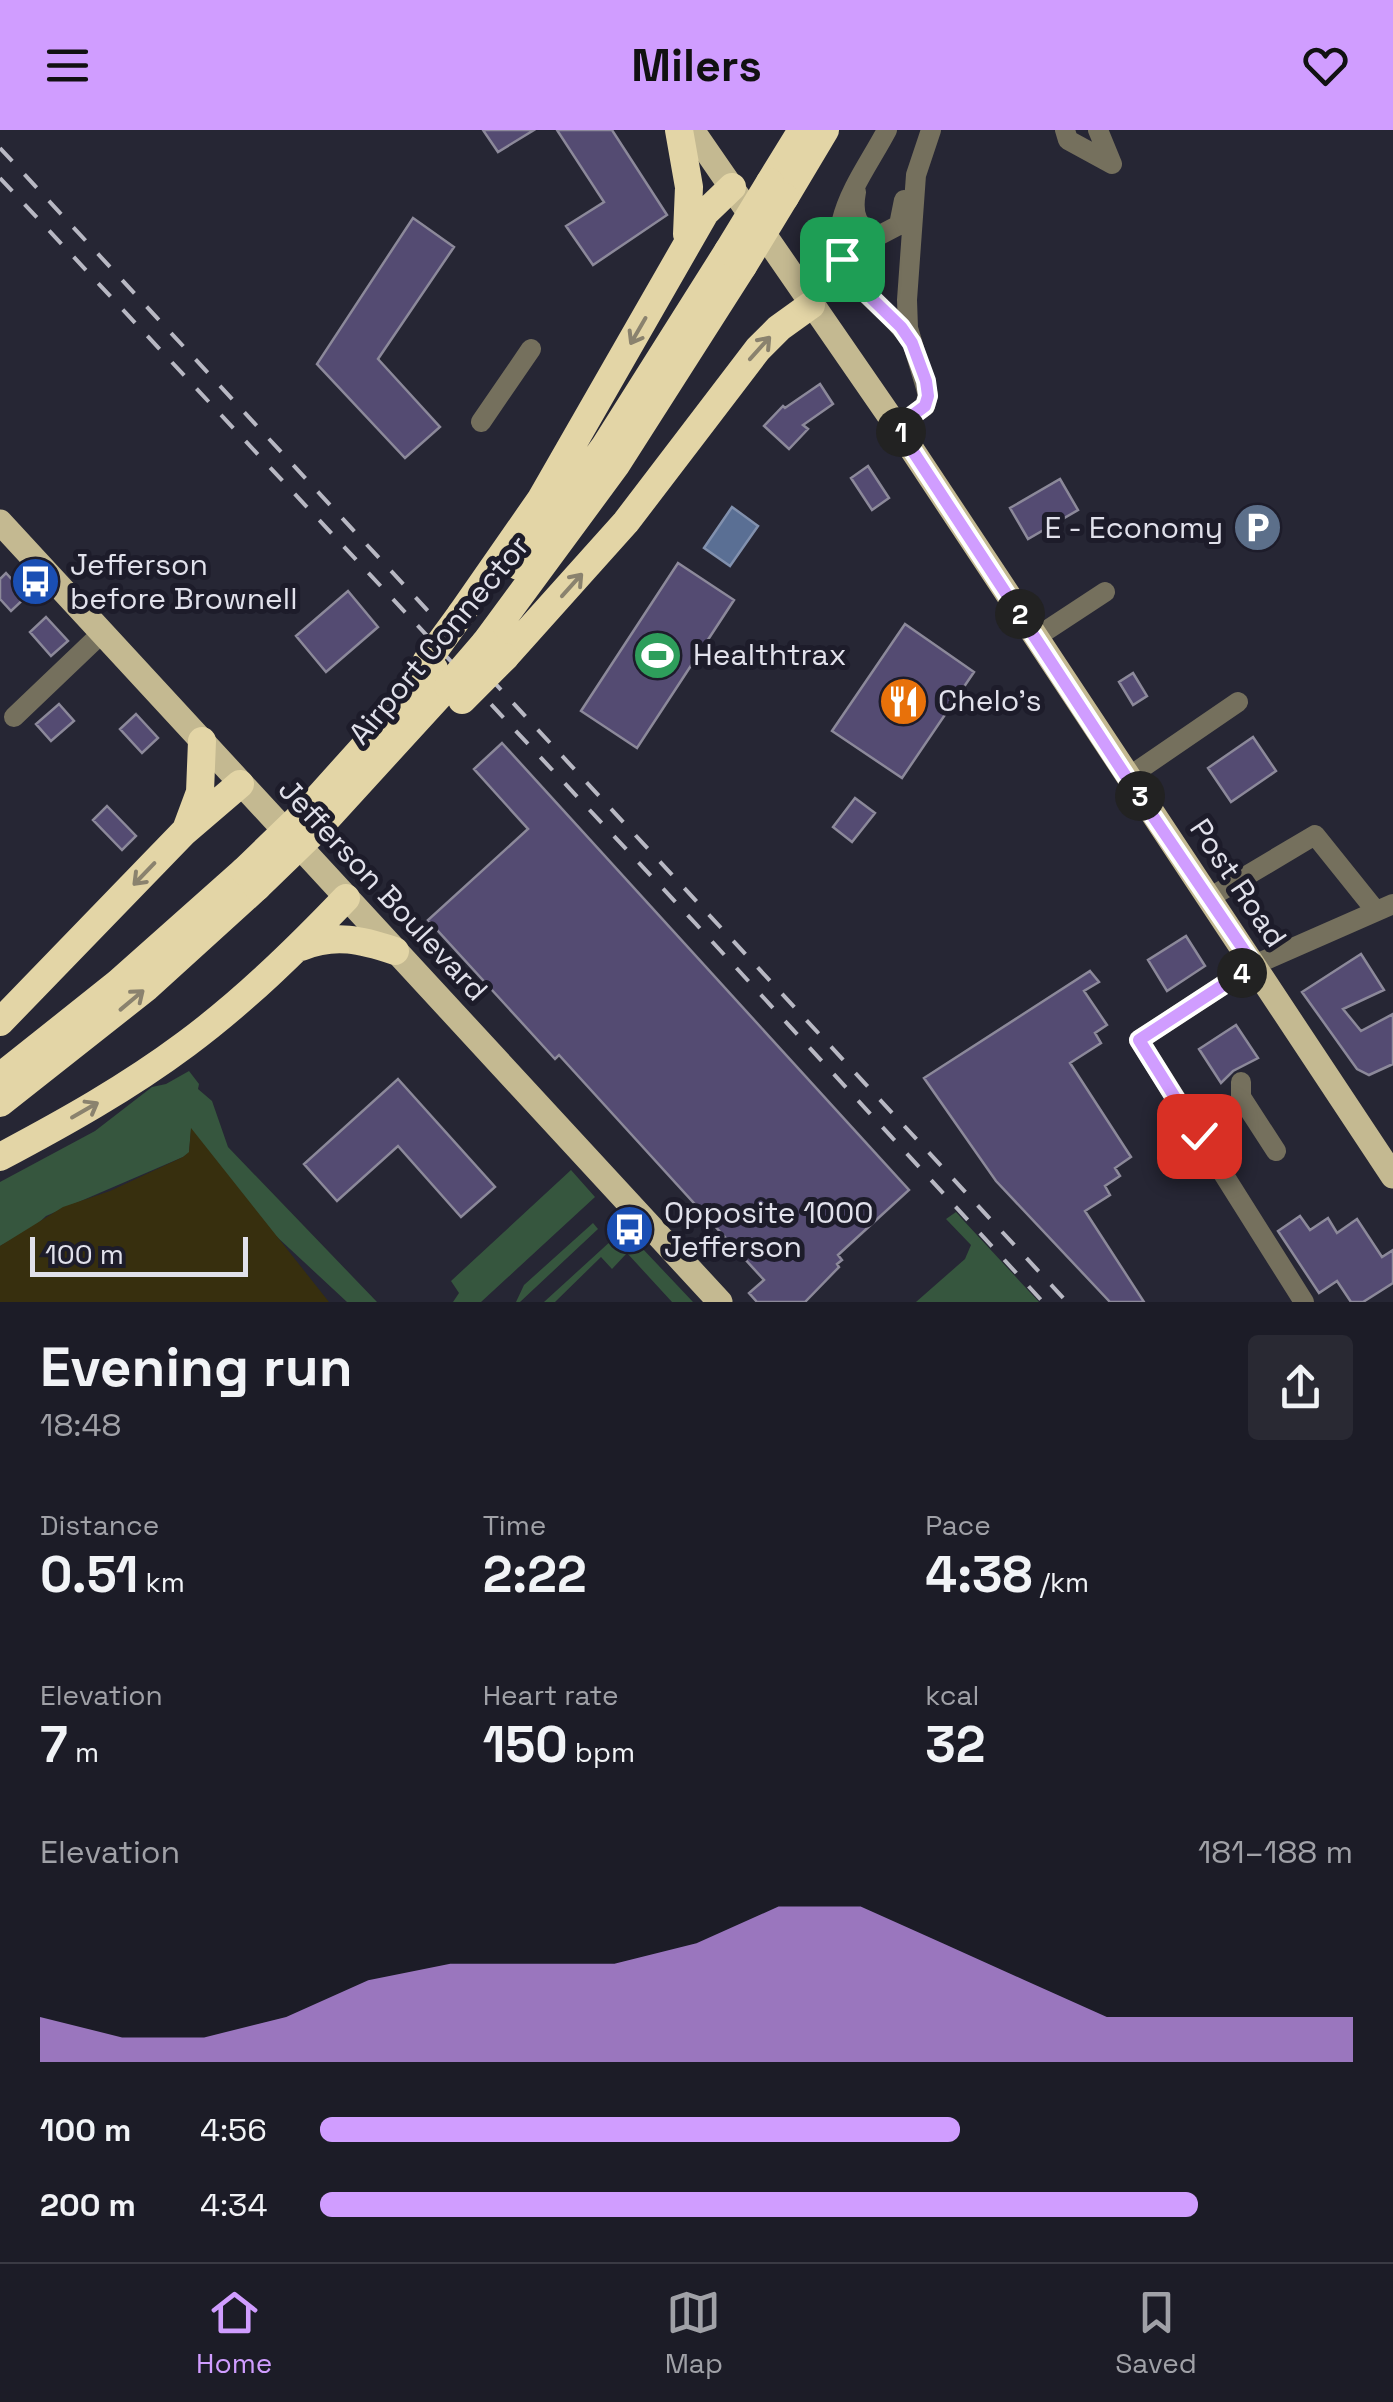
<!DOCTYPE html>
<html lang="en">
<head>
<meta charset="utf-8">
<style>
	:root { --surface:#1c1c27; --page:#292933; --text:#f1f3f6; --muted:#a0a1a7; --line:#3a3a44; --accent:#d09dff }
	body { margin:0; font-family:"Space Grotesk",sans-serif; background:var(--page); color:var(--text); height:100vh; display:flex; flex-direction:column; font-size:38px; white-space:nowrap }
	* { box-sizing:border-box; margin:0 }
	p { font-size:32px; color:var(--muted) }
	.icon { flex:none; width:55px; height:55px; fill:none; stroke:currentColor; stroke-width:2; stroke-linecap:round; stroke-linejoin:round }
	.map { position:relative; height:1172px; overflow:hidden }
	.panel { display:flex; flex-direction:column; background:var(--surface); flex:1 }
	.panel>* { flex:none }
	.scale { position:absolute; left:30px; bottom:25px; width:218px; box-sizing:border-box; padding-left:10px; border:5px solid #e1e1eb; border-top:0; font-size:28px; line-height:35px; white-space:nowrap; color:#e1e1eb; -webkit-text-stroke:8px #1d1c2a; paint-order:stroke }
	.pin { position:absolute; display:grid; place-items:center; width:85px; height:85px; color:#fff; margin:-42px; border-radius:20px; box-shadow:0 5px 15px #0006 }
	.km { position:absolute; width:50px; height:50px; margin:-25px; border-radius:50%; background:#222; color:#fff; font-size:28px; line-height:50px; text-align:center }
	.round { display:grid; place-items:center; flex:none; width:105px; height:105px; border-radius:10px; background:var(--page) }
	.overview { display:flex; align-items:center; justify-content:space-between; height:170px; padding:0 40px }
	h1 { font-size:55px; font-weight:700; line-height:75px }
	.figures { display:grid; grid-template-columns:repeat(3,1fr); gap:15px; height:170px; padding:10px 40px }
	.figures div { display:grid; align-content:center }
	.figures b { font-size:50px; font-weight:700 }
	.figures small { font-size:28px; font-weight:400 }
	.figures p { font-size:28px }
	.chart { height:280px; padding:20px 40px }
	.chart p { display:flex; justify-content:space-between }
	.chart svg { width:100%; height:180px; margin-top:10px; fill:var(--accent); opacity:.7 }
	ul { padding:0 40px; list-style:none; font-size:32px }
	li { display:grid; grid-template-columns:160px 120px 1fr; align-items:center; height:75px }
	li i { height:25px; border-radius:12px; background:var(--accent) }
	header { display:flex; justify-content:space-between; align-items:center; height:130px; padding:0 40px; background:var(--accent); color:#111; font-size:45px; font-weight:700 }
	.tab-bar { display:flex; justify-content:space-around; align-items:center; height:140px; border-top:2px solid var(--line); background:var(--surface); font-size:28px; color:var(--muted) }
	.tab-bar a { display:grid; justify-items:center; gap:5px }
	.tab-bar .on { color:var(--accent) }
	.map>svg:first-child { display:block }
</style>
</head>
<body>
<header><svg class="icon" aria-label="menu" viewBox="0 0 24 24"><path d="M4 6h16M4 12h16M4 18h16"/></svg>Milers<svg class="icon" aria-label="heart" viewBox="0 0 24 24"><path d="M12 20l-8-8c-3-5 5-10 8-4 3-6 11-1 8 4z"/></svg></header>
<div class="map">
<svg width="1393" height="1172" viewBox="0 0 1393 1172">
	<rect width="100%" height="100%" fill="#262634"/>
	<!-- green -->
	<path fill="#36563e" d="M189,941L199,954L198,959L212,971L228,1017L377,1172H347L275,1105L191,1000L189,1023L183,1027L46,1086L33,1098L0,1116V1052L95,1001L152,957L166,954Z
		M571,1040L595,1067L481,1172H453L459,1163L451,1151Z
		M956,1082L964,1091L1039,1172H916L965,1129L971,1115L946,1089Z
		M593,1093L598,1099L520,1172H516L524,1155Z
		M624,1099L693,1172H672L627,1123L612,1139L601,1127L555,1172H544Z"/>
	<!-- sand -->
	<path fill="#372f0e" d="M191,998L329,1172H0V1116L63,1077L110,1061L183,1027L189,1022Z"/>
	<!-- water -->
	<path fill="#5a6f94" stroke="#8291ae" stroke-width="2.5" d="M732,377L758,396L730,436L704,418Z"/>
	<!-- building -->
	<path fill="#544b72" stroke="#8c899a" stroke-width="2.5" d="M483,0H534L498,22Z
		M557,0H612L667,85L593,135L566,96L604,72Z
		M413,88L454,117L378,229L440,297L405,328L317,234Z
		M820,254L833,274L803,295L808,299L789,319L764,296L783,276L785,278Z
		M868,336L889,368L872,380L851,348Z
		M1060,349L1078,380L1028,409L1010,378Z
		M678,433L734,470L637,618L581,581Z
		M6,443L27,466L11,481L0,469V449Z
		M348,461L378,497L326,542L296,506Z
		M46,487L68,511L51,526L30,502Z
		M905,494L974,542L902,648L832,601Z
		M1133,543L1147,566L1133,575L1119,552Z
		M59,574L74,591L51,611L36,594Z
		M136,584L158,608L142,623L120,599Z
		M1253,607L1276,641L1231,672L1208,638Z
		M502,613L909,1060L838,1125L842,1130L837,1134L839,1137L805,1172H757L749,1163L764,1150L559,925L555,929L428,790L528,699L474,639Z
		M855,668L875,683L852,712L833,697Z
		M107,676L136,706L122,720L93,690Z
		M1186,806L1205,836L1167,861L1148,830Z
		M1361,824L1384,860L1343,879L1361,901L1393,884V934L1369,945L1357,939L1302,862Z
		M1090,841L1099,852L1084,861L1107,895L1095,903L1101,913L1070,933L1131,1027L1115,1038L1120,1046L1105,1056L1110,1065L1085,1081L1144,1172H1110L996,1051L924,948Z
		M1236,895L1258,928L1233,941L1221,953L1199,919Z
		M398,949L495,1057L461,1087L398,1016L337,1071L304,1034Z
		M1300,1086L1310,1100L1328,1088L1337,1103L1357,1089L1382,1127L1393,1120V1153L1363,1172H1351L1337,1151L1319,1163L1278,1101Z"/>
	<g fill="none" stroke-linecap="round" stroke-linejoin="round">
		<!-- minor -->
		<path stroke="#75705d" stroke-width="20" d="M887,0C862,48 812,105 859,156C875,174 894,187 908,207
			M1065,0L1068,10L1112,34
			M1098,0L1112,34
			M856,62C852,83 856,99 878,106L899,95L904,70
			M481,292L531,219
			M897,297L925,276L928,265L908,198L907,170L916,45L931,0
			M1035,508L1105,462
			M14,587L102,503
			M1127,648L1238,572
			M1209,768L1315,705L1376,781
			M1241,952V967L1276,1021
			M1304,1172L1139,910L1254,835L1393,774"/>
		<!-- major -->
		<path stroke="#c4b991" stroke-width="25" d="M692,0L897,297L1393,1046
			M0,392L720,1172"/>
		<!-- highway -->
		<path stroke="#e3d5a6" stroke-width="28" d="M679,0L689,57L687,104
			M770,52L802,0
			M785,67L825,0
			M518,436L605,316L728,121
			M461,484L541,369L705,83L732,57
			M485,513L616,335L743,136
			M505,527L626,392L758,219L779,198L811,175
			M307,680L434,539
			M320,696L448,556
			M187,697L200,662L202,611
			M301,817C335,803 362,810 395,821
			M0,892L184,702L240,654
			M0,947L118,853L244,741
			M0,973L147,857L257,757
			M0,1027C64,993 127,958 186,914C244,871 296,820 346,768"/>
		<!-- rail -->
		<path stroke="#b8b8c3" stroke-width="4" stroke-dasharray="18 18" stroke-linecap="butt" d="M0,18L1067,1172
			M0,48L696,794L1043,1172"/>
		<!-- highway-bridge -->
		<path stroke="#e3d5a6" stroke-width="28" d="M728,121L770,52
			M743,136L785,67
			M426,532L461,484
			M448,556L485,513
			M462,570L505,527
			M244,741L307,680
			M257,757L320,696"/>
	</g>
	<!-- one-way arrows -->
	<defs><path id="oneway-shaft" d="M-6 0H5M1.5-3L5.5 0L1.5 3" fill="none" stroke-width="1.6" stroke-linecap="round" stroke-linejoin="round" transform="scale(2.5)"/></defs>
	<g stroke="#8a826e">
		<use href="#oneway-shaft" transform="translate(638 201) rotate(120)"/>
		<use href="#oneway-shaft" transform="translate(760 218) rotate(-48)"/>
		<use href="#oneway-shaft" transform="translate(572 455) rotate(-48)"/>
		<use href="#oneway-shaft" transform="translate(144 744) rotate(134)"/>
		<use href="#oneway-shaft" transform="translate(132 870) rotate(-40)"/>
		<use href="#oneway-shaft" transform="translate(85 980) rotate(-30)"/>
	</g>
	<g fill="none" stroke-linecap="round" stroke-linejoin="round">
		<defs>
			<path id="route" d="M842,129L859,156L901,197L912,213L926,251L928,266L925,276L897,297L1127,648L1254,835L1139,910L1199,1006"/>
		</defs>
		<!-- route casing -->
		<use href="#route" stroke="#fff" stroke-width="20"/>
		<!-- route -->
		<use href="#route" stroke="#d09dff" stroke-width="12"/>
	</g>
	<!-- icons -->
	<defs>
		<symbol id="parking-disc" viewBox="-11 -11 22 22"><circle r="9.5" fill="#5c6f8a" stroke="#1d1c2a"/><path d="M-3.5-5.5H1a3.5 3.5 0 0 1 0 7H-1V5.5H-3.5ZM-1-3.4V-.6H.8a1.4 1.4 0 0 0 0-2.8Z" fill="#fff"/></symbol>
		<symbol id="bus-disc" viewBox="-11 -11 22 22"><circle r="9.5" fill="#1a4fb4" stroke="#1d1c2a"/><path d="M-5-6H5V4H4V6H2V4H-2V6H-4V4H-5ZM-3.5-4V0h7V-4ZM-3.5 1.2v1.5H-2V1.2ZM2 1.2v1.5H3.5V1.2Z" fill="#fff"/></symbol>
		<symbol id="stadium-disc" viewBox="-11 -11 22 22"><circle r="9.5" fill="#2e9e5b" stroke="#1d1c2a"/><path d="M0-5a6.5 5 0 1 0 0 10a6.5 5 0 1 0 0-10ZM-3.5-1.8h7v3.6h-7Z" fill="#fff"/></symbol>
		<symbol id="restaurant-disc" viewBox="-11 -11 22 22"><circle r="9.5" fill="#e8710a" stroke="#1d1c2a"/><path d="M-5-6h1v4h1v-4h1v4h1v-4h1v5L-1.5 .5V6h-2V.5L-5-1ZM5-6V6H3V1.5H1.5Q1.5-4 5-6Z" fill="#fff"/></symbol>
	</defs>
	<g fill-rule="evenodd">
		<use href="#parking-disc" x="1230" y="370" width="55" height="55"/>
		<use href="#bus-disc" x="8" y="424" width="55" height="55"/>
		<use href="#stadium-disc" x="630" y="498" width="55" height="55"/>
		<use href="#restaurant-disc" x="876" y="544" width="55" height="55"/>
		<use href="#bus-disc" x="602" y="1072" width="55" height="55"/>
	</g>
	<g text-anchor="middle" stroke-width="10" stroke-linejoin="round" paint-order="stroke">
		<!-- poi labels -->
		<g font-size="30" fill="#e1e1eb" stroke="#1d1c2a" text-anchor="start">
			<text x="1223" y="408" text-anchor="end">E - Economy</text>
			<text x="70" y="445">Jefferson<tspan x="70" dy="34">before Brownell</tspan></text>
			<text x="693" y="535">Healthtrax</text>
			<text x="938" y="581">Chelo's</text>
			<text x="664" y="1093">Opposite 1000<tspan x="664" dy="34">Jefferson</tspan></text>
		</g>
		<!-- street labels -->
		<g font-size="30" fill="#e1e1eb" stroke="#1d1c2a">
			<text transform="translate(439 510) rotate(-50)" y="10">Airport Connector</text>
			<text transform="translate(1238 753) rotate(56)" y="10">Post Road</text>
			<text transform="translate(383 760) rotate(47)" y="10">Jefferson Boulevard</text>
		</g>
	</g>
</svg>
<div class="scale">100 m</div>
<div class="pin" style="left:842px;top:129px;background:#1e9e55"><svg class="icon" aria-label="arrive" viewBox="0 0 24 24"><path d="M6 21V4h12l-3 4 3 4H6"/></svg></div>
<div class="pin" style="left:1199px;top:1006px;background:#d93025"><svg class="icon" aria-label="check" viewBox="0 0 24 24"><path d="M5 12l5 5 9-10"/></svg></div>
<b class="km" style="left:901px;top:302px">1</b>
<b class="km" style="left:1020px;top:484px">2</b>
<b class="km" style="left:1140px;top:666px">3</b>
<b class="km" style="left:1242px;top:843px">4</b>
</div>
<section class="panel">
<div class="overview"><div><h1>Evening run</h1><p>18:48</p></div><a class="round"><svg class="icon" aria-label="share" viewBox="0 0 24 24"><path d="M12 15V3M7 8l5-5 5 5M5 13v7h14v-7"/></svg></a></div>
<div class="figures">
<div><p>Distance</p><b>0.51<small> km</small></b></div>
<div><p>Time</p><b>2:22</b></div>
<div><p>Pace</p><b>4:38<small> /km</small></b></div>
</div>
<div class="figures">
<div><p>Elevation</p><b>7<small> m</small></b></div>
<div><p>Heart rate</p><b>150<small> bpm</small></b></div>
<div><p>kcal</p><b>32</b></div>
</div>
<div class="chart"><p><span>Elevation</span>181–188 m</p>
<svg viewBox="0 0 160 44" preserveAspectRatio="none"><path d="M0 44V33L10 38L20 38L30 33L40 24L50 20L60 20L70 20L80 15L90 6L100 6L110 15L120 24L130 33L140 33L150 33L160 33V44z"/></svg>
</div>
<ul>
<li><b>100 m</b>4:56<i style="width:62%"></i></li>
<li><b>200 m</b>4:34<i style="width:85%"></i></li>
</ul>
</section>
<nav class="tab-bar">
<a class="on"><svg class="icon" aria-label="home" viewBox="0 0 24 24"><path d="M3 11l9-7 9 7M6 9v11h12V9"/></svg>Home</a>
<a><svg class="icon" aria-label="map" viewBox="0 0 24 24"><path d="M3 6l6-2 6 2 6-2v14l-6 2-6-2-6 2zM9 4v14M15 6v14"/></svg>Map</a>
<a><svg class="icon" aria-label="saved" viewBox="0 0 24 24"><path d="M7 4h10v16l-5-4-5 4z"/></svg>Saved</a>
</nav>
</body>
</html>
